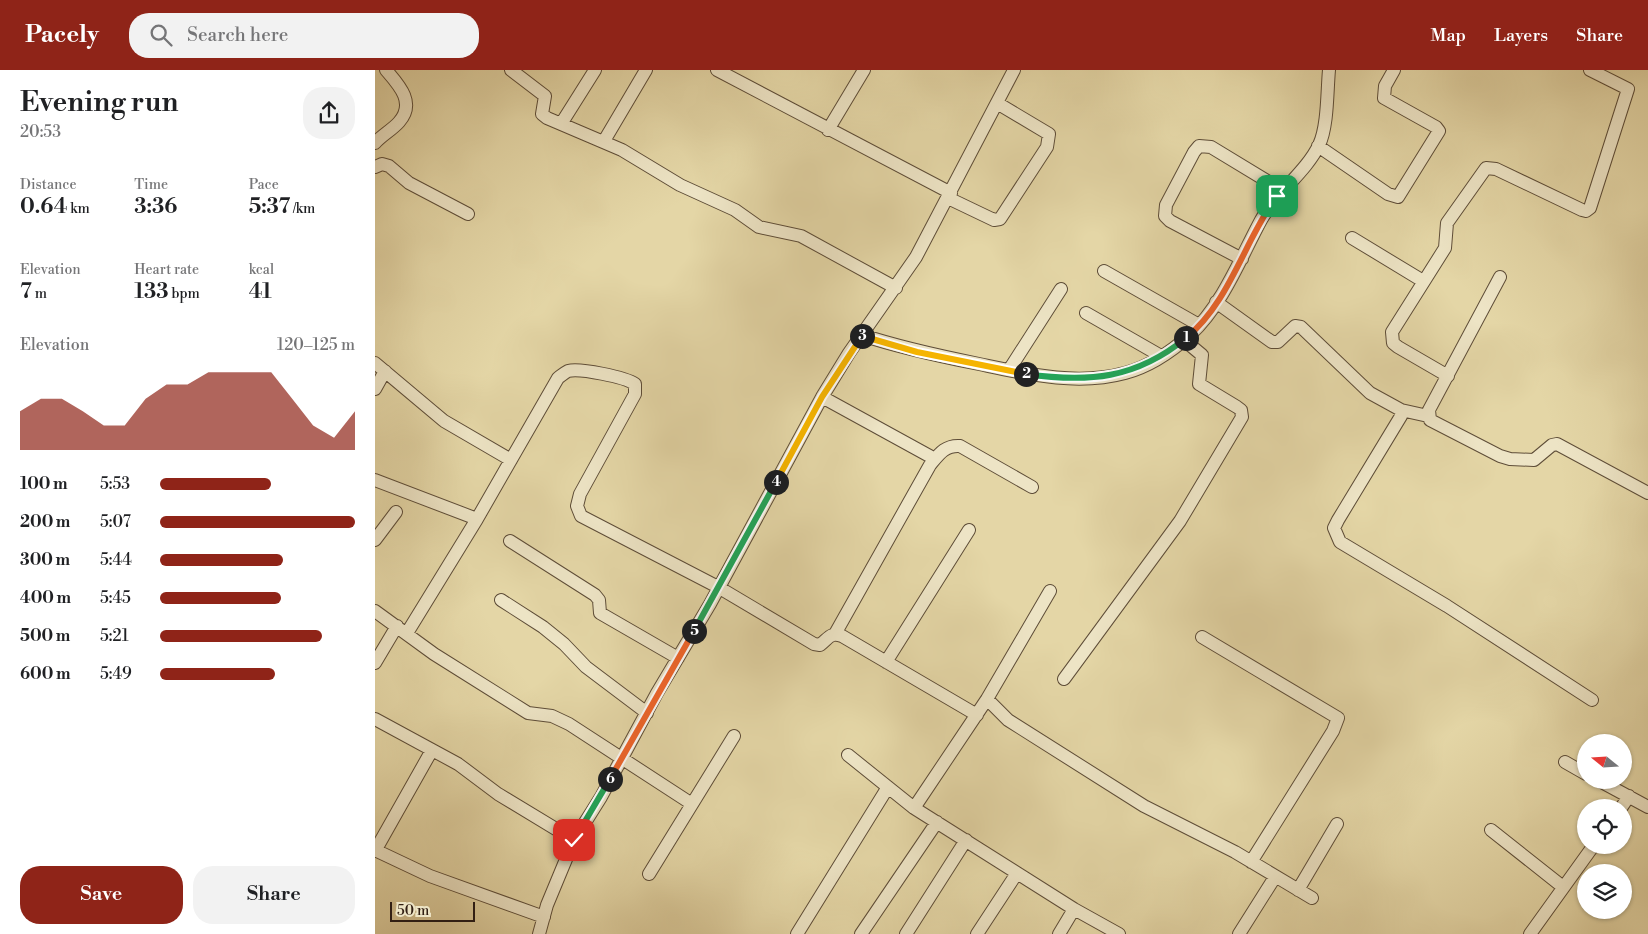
<!DOCTYPE html>
<html lang="en">
<head>
<meta charset="utf-8">
<style>
	:root { --surface:#fff; --page:#f2f2f2; --text:#202124; --muted:#757577; --accent:#8f2418 }
	body { margin:0; font-family:"Libre Bodoni",serif; background:var(--page); color:var(--text); height:100vh; display:flex; flex-direction:column; font-size:19px; white-space:nowrap }
	* { box-sizing:border-box; margin:0 }
	p { font-size:16px; color:var(--muted) }
	.icon { flex:none; width:28px; height:28px; fill:none; stroke:currentColor; stroke-width:2; stroke-linecap:round; stroke-linejoin:round }
	.map { position:relative; flex:1; overflow:hidden }
	.side { display:flex; flex-direction:column; background:var(--surface); width:375px }
	.side>* { flex:none }
	.needle { width:32px; rotate:288deg }
	.tools { position:absolute; left:1202px; top:664px; display:grid; gap:10px }
	.tools a { display:grid; place-items:center; width:55px; height:55px; border-radius:50%; background:var(--surface); box-shadow:0 1px 4px #0004; font-size:25px }
	.scale { position:absolute; left:15px; bottom:12px; width:85px; box-sizing:border-box; padding-left:5px; border:2px solid #321f13; border-top:0; font-size:14px; line-height:18px; white-space:nowrap; color:#321f13; -webkit-text-stroke:4px #ede4c5; paint-order:stroke }
	.pin { position:absolute; display:grid; place-items:center; width:42px; height:42px; color:#fff; margin:-21px; border-radius:10px; box-shadow:0 2px 8px #0006 }
	.km { position:absolute; width:25px; height:25px; margin:-12px; border-radius:50%; background:#222; color:#fff; font-size:14px; line-height:25px; text-align:center }
	.round { display:grid; place-items:center; flex:none; width:52px; height:52px; border-radius:20px; background:var(--page) }
	.headline { display:flex; align-items:center; justify-content:space-between; height:85px; padding:0 20px }
	h1 { font-size:28px; font-weight:600; line-height:38px }
	.stats { display:grid; grid-template-columns:repeat(3,1fr); gap:8px; height:85px; padding:5px 20px }
	.stats div { display:grid; align-content:center }
	.stats b { font-size:21px; font-weight:600 }
	.stats small { font-size:14px; font-weight:400 }
	.stats p { font-size:14px }
	.chart { height:140px; padding:10px 20px }
	.chart p { display:flex; justify-content:space-between }
	.chart svg { width:100%; height:90px; margin-top:5px; fill:var(--accent); opacity:.7 }
	.button { display:flex; gap:10px; margin-top:auto; padding:10px 20px }
	.button a { flex:1; height:58px; border-radius:20px; background:var(--accent); color:#fff; font-size:20px; font-weight:600; line-height:58px; text-align:center }
	.button a+a { background:var(--page); color:var(--text) }
	ul { padding:0 20px; list-style:none; font-size:16px }
	li { display:grid; grid-template-columns:80px 60px 1fr; align-items:center; height:38px }
	li i { height:12px; border-radius:6px; background:var(--accent) }
	header { display:flex; align-items:center; gap:30px; box-sizing:border-box; height:70px; padding:0 25px; background:var(--accent); color:#fff }
	header strong { font-size:24px }
	nav { display:flex; gap:28px; margin-inline-start:auto; font-size:18px }
	.search { width:350px; height:45px; background:var(--page); display:flex; align-items:center; gap:12px; box-sizing:border-box; padding:0 18px; border-radius:20px; color:var(--muted); font-size:19px }
	main { display:flex; flex:1; min-height:0 }
	.map>svg:first-child { display:block }
</style>
</head>
<body>
<header>
<strong>Pacely</strong>
<div class="search"><svg class="icon" aria-label="search" viewBox="0 0 24 24"><circle cx="10" cy="10" r="6"/><path d="M15 15l6 6"/></svg>Search here</div>
<nav><a>Map</a><a>Layers</a><a>Share</a></nav>
</header>
<main>
<section class="side">
<div class="headline"><div><h1>Evening run</h1><p>20:53</p></div><a class="round"><svg class="icon" aria-label="share" viewBox="0 0 24 24"><path d="M12 15V3M7 8l5-5 5 5M5 13v7h14v-7"/></svg></a></div>
<div class="stats">
<div><p>Distance</p><b>0.64<small> km</small></b></div>
<div><p>Time</p><b>3:36</b></div>
<div><p>Pace</p><b>5:37<small> /km</small></b></div>
</div>
<div class="stats">
<div><p>Elevation</p><b>7<small> m</small></b></div>
<div><p>Heart rate</p><b>133<small> bpm</small></b></div>
<div><p>kcal</p><b>41</b></div>
</div>
<div class="chart"><p><span>Elevation</span>120–125 m</p>
<svg viewBox="0 0 160 44" preserveAspectRatio="none"><path d="M0 44V25L10 19L20 19L30 25L40 32L50 32L60 19L70 12L80 12L90 6L100 6L110 6L120 6L130 19L140 32L150 38L160 25V44z"/></svg>
</div>
<ul>
<li><b>100 m</b>5:53<i style="width:57%"></i></li>
<li><b>200 m</b>5:07<i style="width:100%"></i></li>
<li><b>300 m</b>5:44<i style="width:63%"></i></li>
<li><b>400 m</b>5:45<i style="width:62%"></i></li>
<li><b>500 m</b>5:21<i style="width:83%"></i></li>
<li><b>600 m</b>5:49<i style="width:59%"></i></li>
</ul>
<div class="button"><a>Save</a><a>Share</a></div>
</section>
<div class="map">
<svg width="1273" height="864" viewBox="0 0 1273 864">
	<rect width="100%" height="100%" fill="#e4d6a6"/>
	<filter id="stains"><feTurbulence type="fractalNoise" baseFrequency=".004" numOctaves="4"/><feColorMatrix values="0 0 0 0 .2 0 0 0 0 .09 0 0 0 0 .02 0 0 0 .5 -.17"/></filter>
	<radialGradient id="worn" r=".72"><stop offset=".6" stop-color="#630" stop-opacity="0"/><stop offset="1" stop-color="#630" stop-opacity=".3"/></radialGradient>
	<g fill="none" stroke-linecap="round" stroke-linejoin="round">
		<defs>
			<path id="minor" d="M136,0L170,26L167,44L172,48L247,80L305,115L360,140L384,157L426,166L521,218
				M342,0L576,123
				M186,54L220,0
				M453,60L489,0
				M229,71L271,0
				M0,73C7,65 17,60 24,52C41,33 24,15 11,0
				M943,76L1013,124L1023,127L1064,61L1061,57L1009,28L1010,16L1019,0
				M0,97L7,94L14,96L34,113L93,144
				M573,128L619,150L625,149L672,77L674,64L622,33
				M977,168L1048,211
				M867,189L795,151L790,146L791,135L819,82L824,76L836,77L907,120
				M729,201L824,255
				M1125,207L1054,340L1055,350L1125,386L1135,389L1159,390L1177,375L1182,374L1273,423
				M841,232L897,272H903L920,256L926,257L995,323L1026,340V346L963,450L959,458L965,472L1072,536L1217,630
				M711,243L786,286
				M487,265C526,278 564,286 604,294C652,304 702,316 750,303C773,297 797,281 815,265C848,234 865,189 886,150C901,123 931,102 944,75C953,56 952,21 954,0
				M0,293L69,351L136,390
				M634,300L686,219
				M1073,306L1023,277L1018,273L1017,262L1070,178L1072,153L1111,98L1121,99L1207,140L1211,141L1215,138L1253,19L1215,0
				M0,319L10,301
				M447,327L560,389
				M1026,340L1053,346
				M0,410L102,449
				M0,470L21,442
				M135,471L220,525L224,530L225,543L303,588
				M126,530L168,557L189,574L211,597L272,643
				M0,541L59,584L153,643L177,646L194,654L317,734
				M32,563L102,449L183,308C186,306 189,303 193,301C205,298 250,307 260,314V324L205,424L202,436L206,446L343,517L439,574L445,575C454,568 455,562 467,566L602,645
				M460,564L555,395C564,384 570,375 585,376L657,417
				M827,567L963,648L958,661L876,792
				M511,592L594,460
				M0,593L22,556
				M689,609L805,451L867,347L866,340L862,337L824,314L827,285L809,270
				M612,629L633,650L769,736L860,782L937,828
				M0,649L83,694L123,724L199,770
				M473,685L539,738L699,839L744,864
				M1190,692L1211,704
				M1223,710L1273,737
				M539,738L612,629L675,521
				M1246,738L1254,726
				M1116,760L1188,817
				M0,780L55,806L169,847
				M0,781L57,680
				M274,804L359,666
				M923,820L962,754
				M164,864L172,835L199,770L226,727L282,623L335,534L447,327L474,283L541,187L639,0
				M422,864L513,717
				M486,864L562,752
				M531,864L591,770
				M602,864L642,803
				M684,864L699,839
				M864,864L900,807
				M1155,864L1219,775"/>
		</defs>
		<!-- minor casing -->
		<use href="#minor" stroke="#5e4d38" stroke-width="14"/>
		<!-- minor -->
		<use href="#minor" stroke="#ede4c5" stroke-width="12"/>
	</g>
	<g fill="none" stroke-linecap="round" stroke-linejoin="round">
		<defs>
			<path id="split-1" d="M811,268C855,232 869,171 902,126"/>
			<path id="split-2" d="M651,304C713,313 761,309 811,268"/>
			<path id="split-3" d="M487,266L542,282L651,304"/>
			<path id="split-4" d="M401,412L447,327L487,266"/>
			<path id="split-5" d="M319,561L401,412"/>
			<path id="split-6" d="M235,709L319,561"/>
			<path id="split-7" d="M199,770L235,709"/>
		</defs>
		<!-- split-1 casing -->
		<use href="#split-1" stroke="#fff" stroke-width="10"/>
		<!-- split-2 casing -->
		<use href="#split-2" stroke="#fff" stroke-width="10"/>
		<!-- split-3 casing -->
		<use href="#split-3" stroke="#fff" stroke-width="10"/>
		<!-- split-4 casing -->
		<use href="#split-4" stroke="#fff" stroke-width="10"/>
		<!-- split-5 casing -->
		<use href="#split-5" stroke="#fff" stroke-width="10"/>
		<!-- split-6 casing -->
		<use href="#split-6" stroke="#fff" stroke-width="10"/>
		<!-- split-7 casing -->
		<use href="#split-7" stroke="#fff" stroke-width="10"/>
		<!-- split-1 -->
		<use href="#split-1" stroke="#f0652b" stroke-width="6"/>
		<!-- split-2 -->
		<use href="#split-2" stroke="#22a559" stroke-width="6"/>
		<!-- split-3 -->
		<use href="#split-3" stroke="#f5b400" stroke-width="6"/>
		<!-- split-4 -->
		<use href="#split-4" stroke="#f5b400" stroke-width="6"/>
		<!-- split-5 -->
		<use href="#split-5" stroke="#22a559" stroke-width="6"/>
		<!-- split-6 -->
		<use href="#split-6" stroke="#f0652b" stroke-width="6"/>
		<!-- split-7 -->
		<use href="#split-7" stroke="#22a559" stroke-width="6"/>
	</g>
	<rect width="100%" height="100%" filter="url(#stains)"/>
	<rect width="100%" height="100%" fill="url(#worn)"/>
</svg>
<div class="tools">
<a><svg class="needle" viewBox="-14 -14 28 28"><path d="M0-13l5 13h-10z" fill="#e53935"/><path d="M0 13l5-13h-10z" fill="#757577"/></svg></a>
<a><svg class="icon" aria-label="locate" viewBox="0 0 24 24"><circle cx="12" cy="12" r="6"/><path d="M12 2v4M12 18v4M2 12h4M18 12h4"/></svg></a>
<a><svg class="icon" aria-label="layers" viewBox="0 0 24 24"><path d="M12 4l9 5-9 5-9-5zM3 14l9 5 9-5"/></svg></a>
</div>
<div class="scale">50 m</div>
<div class="pin" style="left:902px;top:126px;background:#1e9e55"><svg class="icon" aria-label="arrive" viewBox="0 0 24 24"><path d="M6 21V4h12l-3 4 3 4H6"/></svg></div>
<div class="pin" style="left:199px;top:770px;background:#d93025"><svg class="icon" aria-label="check" viewBox="0 0 24 24"><path d="M5 12l5 5 9-10"/></svg></div>
<b class="km" style="left:811px;top:268px">1</b>
<b class="km" style="left:651px;top:304px">2</b>
<b class="km" style="left:487px;top:266px">3</b>
<b class="km" style="left:401px;top:412px">4</b>
<b class="km" style="left:319px;top:561px">5</b>
<b class="km" style="left:235px;top:709px">6</b>
</div>
</main>
</body>
</html>
